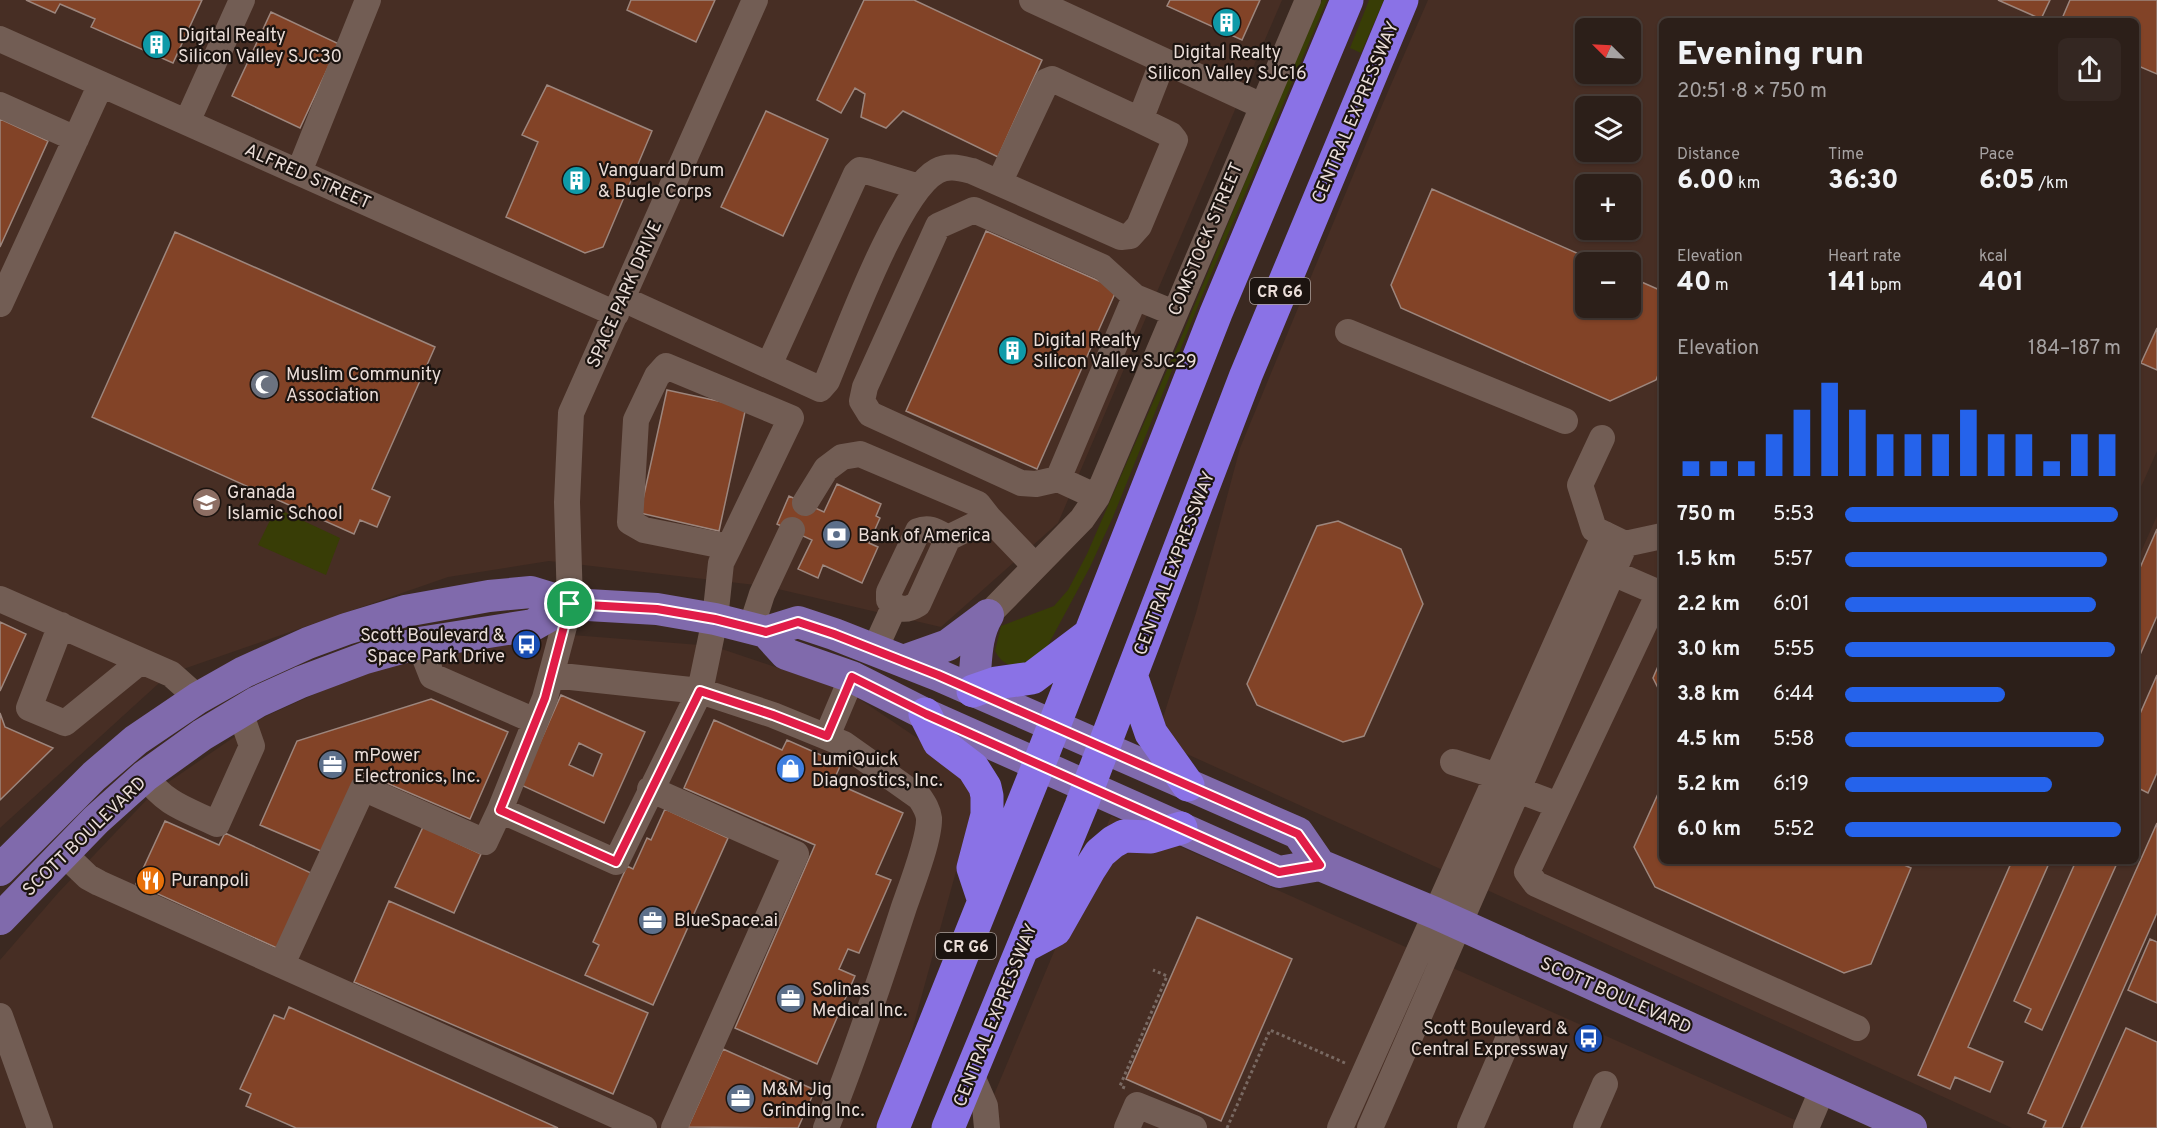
<!DOCTYPE html>
<html lang="en">
<head>
<meta charset="utf-8">
<style>
	:root { --surface:#2c1f19; --page:#342722; --text:#f1f3f6; --muted:#a6a2a2; --line:#483d38; --accent:#2563eb }
	body { margin:0; font-family:Overpass,sans-serif; background:var(--page); color:var(--text); height:100vh; display:flex; flex-direction:column; font-size:22px; white-space:nowrap }
	* { box-sizing:border-box; margin:0 }
	p { font-size:20px; color:var(--muted) }
	.icon { flex:none; width:33px; height:33px; fill:none; stroke:currentColor; stroke-width:2; stroke-linecap:round; stroke-linejoin:round }
	.map { position:relative; flex:1; overflow:hidden }
	.side { position:absolute; left:1659px; top:18px; width:480px; height:846px; display:flex; flex-direction:column; background:var(--surface); border-radius:9px; box-shadow:0 2px 4px #0004,0 0 0 2px var(--line) }
	.side>* { flex:none }
	.needle { width:39px; rotate:294deg }
	.controls { position:absolute; left:1575px; top:18px; display:grid; gap:12px }
	.controls a { display:grid; place-items:center; width:66px; height:66px; border-radius:9px; background:var(--surface); box-shadow:0 2px 4px #0004,0 0 0 2px var(--line); font-size:30px }
	.pin { position:absolute; display:grid; place-items:center; width:51px; height:51px; color:#fff; margin:-26px; border:3px solid #fff; border-radius:50%; box-shadow:0 2px 6px #0007 }
	.round { display:grid; place-items:center; flex:none; width:63px; height:63px; border-radius:9px; background:var(--page) }
	.head { display:flex; align-items:center; justify-content:space-between; height:102px; padding:0 18px }
	h1 { font-size:33px; font-weight:800; line-height:45px }
	.stats { display:grid; grid-template-columns:repeat(3,1fr); gap:9px; height:102px; padding:6px 18px }
	.stats div { display:grid; align-content:center }
	.stats b { font-size:26px; font-weight:800 }
	.stats small { font-size:16px; font-weight:400 }
	.stats p { font-size:16px }
	.chart { height:168px; padding:12px 18px }
	.chart p { display:flex; justify-content:space-between }
	.chart svg { width:100%; height:108px; margin-top:6px; stroke:var(--accent); stroke-width:6 }
	ul { padding:0 18px; list-style:none; font-size:20px }
	li { display:grid; grid-template-columns:96px 72px 1fr; align-items:center; height:45px }
	li i { height:15px; border-radius:8px; background:var(--accent) }
	.map>svg:first-child { display:block }
</style>
</head>
<body>
<div class="map">
<svg width="2157" height="1128" viewBox="0 0 2157 1128">
	<rect width="100%" height="100%" fill="#3b2921"/>
	<!-- built -->
	<path fill="#472e24" fill-rule="evenodd" d="M0,0H1282L1058,523L941,627L765,586L549,561L448,577L169,674L0,828Z
		M1428,0H2157V451L2136,498V21H1662V861H2136V563L2157,516V1128H2012L1156,740L1196,613L1240,448L1383,103ZM1586,28H1630V74H1586ZM1586,106H1630V152H1586ZM1586,184H1630V230H1586ZM1586,262H1630V308H1586Z
		M572,635L713,646L849,692L981,781L905,1056L875,1128H0V960L58,893L154,792L262,718L377,666Z
		M1111,816L1813,1128H980Z"/>
	<!-- green -->
	<path fill="#383d06" d="M1322,0H1327L1202,296L1113,517L1090,567L1046,649L1034,666C1016,665 1005,670 995,651L1001,626L1054,606L1068,590L1087,554L1183,333L1291,70Z
		M1369,0H1384L1361,53L1350,48Z
		M276,508L340,538L326,575L258,545Z"/>
	<!-- building -->
	<path fill="#824327" stroke="#9d867d" stroke-width="1.5" fill-rule="evenodd" d="M26,0H202L173,63L91,27L95,19L60,4L55,13Z
		M631,0H715L696,42L627,10Z
		M864,0H914L1042,60L998,157L903,111L886,128L861,117L865,94L855,88L841,113L817,100Z
		M1170,0H1260L1242,40L1167,6Z
		M1998,0H2050L2041,19Z
		M2070,0H2157V74L2136,65V21H2061Z
		M271,12L339,44L300,128L232,96Z
		M547,85L652,131L603,247L585,253L506,217L538,142L522,135Z
		M766,111L828,139L783,236L721,207Z
		M0,119L48,141L0,247Z
		M1432,189L1597,262H1586V308H1630V277L1662,291V365L1656,380L1610,401L1401,308L1391,285Z
		M986,231L1117,289L1037,469L906,411Z
		M175,232L435,347L372,489L390,497L377,527L360,520L354,534L92,417Z
		M2157,328V370L2141,363Z
		M667,390L746,407L719,531L640,513Z
		M837,484L881,504L876,516L880,518L869,543L878,547L862,583L823,565L818,578L798,569L812,540L777,524L789,496L824,512Z
		M1338,521L1401,549L1423,604L1364,736L1343,742L1257,705L1247,684L1317,526Z
		M2157,529V616L2136,664V577Z
		M0,622L26,634L0,691Z
		M1662,657V696L1653,678Z
		M2157,675V773L2148,793L2136,787V723Z
		M561,695L645,732L604,823L521,785ZM579,743L602,754L593,776L569,765Z
		M431,699L508,732L470,819L359,771L323,852L260,825L297,741Z
		M0,713L5,727L53,748L0,800Z
		M714,720L782,750L787,740L841,764L833,782L903,813L876,874L891,880L859,953L848,949L839,969L855,976L817,1064L735,1028L815,845L684,788Z
		M1662,785V861H1895L1911,868L1871,964L1844,973L1655,887L1634,847Z
		M665,809L728,838L653,1005L585,975L599,945L593,942L627,866L633,869L647,838L651,840Z
		M165,821L219,845L225,833L311,873L277,948L136,884Z
		M2157,823V913L2062,1128H2043L2046,1121L2028,1113Z
		M423,827L481,854L454,913L395,887Z
		M2012,861H2050L1968,1047L2003,1062L1990,1092L1955,1077L1950,1089L1918,1075Z
		M2076,861H2118L2042,1030L2025,1022L2031,1009L2014,1001Z
		M389,901L648,1013L613,1094L354,982Z
		M1197,917L1292,959L1221,1121L1126,1079Z
		M2150,939L2157,942V1003L2128,990Z
		M289,1007L558,1128H296L246,1106L251,1094L240,1089L274,1015L284,1019Z
		M2126,1028L2157,1042V1128H2081Z
		M723,1049L815,1090L798,1128L688,1127Z"/>
	<g fill="none" stroke-linecap="round" stroke-linejoin="round">
		<!-- path -->
		<path stroke="#796962" stroke-width="3" stroke-dasharray="3 3" stroke-linecap="butt" d="M1125,1088L1120,1086L1167,976L1153,970
			M1227,1128L1270,1030L1345,1063"/>
		<!-- minor -->
		<path stroke="#725d54" stroke-width="26" d="M1032,0L1262,106
			M0,39L616,314
			M0,105L76,139
			M187,122L242,0
			M299,172L368,0
			M999,183L1047,81L1052,79L1140,120
			M623,299L820,389L827,381C846,336 898,192 937,171C948,165 959,168 972,171L1121,237L1130,236L1139,226L1175,140L1171,135L1140,120L1163,61
			M0,304L101,84
			M1348,332L1565,421
			M769,365L856,174L860,170L866,171L919,187
			M1602,438L1580,485L1594,529L1625,544L1662,536
			M1058,479L1135,297
			M1097,497L1058,479L1036,484L1021,483L870,414L862,401L865,387L938,226L974,210L1102,267L1135,297L1174,313
			M805,503L826,469L842,457L860,454L978,504L989,518
			M948,538C937,532 930,526 918,531L889,592V600C897,611 907,611 918,604L948,538L989,518L1035,566
			M1592,564L1659,593L1527,872L1536,884L1857,1028
			M0,599L171,674L198,698
			M988,615L1082,519L1097,497L1308,0
			M61,625L29,708L65,723L141,661
			M751,628L762,594L792,530
			M419,643L432,676L535,721
			M874,651L894,607
			M552,675L700,691L773,715L844,744L920,798C924,804 928,810 929,818C930,838 911,887 904,907C880,981 855,1056 826,1128
			M827,736L852,677
			M1453,762L1497,776L1518,790L1558,805
			M145,776C166,805 186,809 217,824L252,746L240,712
			M650,789L796,854L674,1128
			M500,810L545,698L570,604L567,502L571,413L755,0
			M63,853L88,877L99,883L644,1128
			M282,964L363,788L485,842L500,810L616,862L700,691L715,619L721,563L729,547L791,418L666,366L657,376L636,420L630,522L644,530L729,547
			M0,1016L40,1128
			M971,1074L985,1106L987,1128
			M1127,1128L1137,1105L1194,1128
			M1340,1128L1605,534
			M1370,1128L1625,544
			M1470,1128L1507,1042
			M1586,1128L1605,1084
			M1806,1128L1823,1088"/>
		<!-- major -->
		<path stroke="#806aac" stroke-width="32" d="M766,632L786,654L852,677L925,714L1279,872L1320,865
			M903,661L948,645L988,615
			M973,691C977,665 974,638 988,615
			M0,870L94,776L136,740L198,698L244,672L308,643L346,629L405,611L489,596L531,592L570,604L657,609L715,619L766,632L798,622L834,634L938,675L1298,833L1320,865L1435,913L1911,1128
			M0,919L96,820L145,776L202,735L257,702L301,682L365,658L419,643L533,625L570,604"/>
		<!-- highway -->
		<path stroke="#8a72e6" stroke-width="33" d="M1131,675L1151,733L1188,785
			M973,691L996,683L1032,678L1089,635
			M925,714L939,742L973,768L985,787L987,796V815L973,868L984,901
			M1023,947L1055,930L1089,870L1100,853L1113,842L1124,836L1151,837L1181,828
			M893,1128L1039,764L1216,313L1347,0
			M948,1128L1081,806L1246,375L1402,0"/>
	</g>
	<g fill="none" stroke-linecap="round" stroke-linejoin="round">
		<defs>
			<path id="route" d="M570,604L657,609L715,619L766,632L798,622L834,634L938,675L1298,834L1320,865L1279,872L926,714L852,677L827,736L773,715L700,691L616,862L500,810L545,698Z"/>
		</defs>
		<!-- route casing -->
		<use href="#route" stroke="#fff" stroke-width="12"/>
		<!-- route -->
		<use href="#route" stroke="#e11d48" stroke-width="8"/>
	</g>
	<!-- icons -->
	<defs>
		<symbol id="building-disc" viewBox="-11 -11 22 22"><circle r="9.5" fill="#0f9aa8" stroke="#1c1410"/><path d="M-4-6H4V6H1V3H-1V6H-4ZM-2.5-4.3h1.7v1.8h-1.7ZM.8-4.3h1.7v1.8H.8ZM-2.5-1h1.7V.8h-1.7ZM.8-1h1.7V.8H.8Z" fill="#fff"/></symbol>
		<symbol id="mosque-disc" viewBox="-11 -11 22 22"><circle r="9.5" fill="#6b7280" stroke="#1c1410"/><path d="M3.5-4.9A6 6 0 1 0 3.5 4.9A5 5 0 1 1 3.5-4.9Z" fill="#fff"/></symbol>
		<symbol id="school-disc" viewBox="-11 -11 22 22"><circle r="9.5" fill="#8d6e63" stroke="#1c1410"/><path d="M0-5L7-2L0 1L-7-2ZM-4 1L0 2.5L4 1V4Q0 6-4 4Z" fill="#fff"/></symbol>
		<symbol id="bank-disc" viewBox="-11 -11 22 22"><circle r="9.5" fill="#5c6f8a" stroke="#1c1410"/><path d="M-6-4H6V4H-6ZM0-2.3a2.3 2.3 0 1 0 0 4.6a2.3 2.3 0 1 0 0-4.6Z" fill="#fff"/></symbol>
		<symbol id="bus-disc" viewBox="-11 -11 22 22"><circle r="9.5" fill="#1a4fb4" stroke="#1c1410"/><path d="M-5-6H5V4H4V6H2V4H-2V6H-4V4H-5ZM-3.5-4V0h7V-4ZM-3.5 1.2v1.5H-2V1.2ZM2 1.2v1.5H3.5V1.2Z" fill="#fff"/></symbol>
		<symbol id="office-disc" viewBox="-11 -11 22 22"><circle r="9.5" fill="#5c6f8a" stroke="#1c1410"/><path d="M-6-3h4V-5.5h4V-3h4V5H-6ZM-1-4.5V-3h2v-1.5ZM-6 0V1H6V0Z" fill="#fff"/></symbol>
		<symbol id="shop-disc" viewBox="-11 -11 22 22"><circle r="9.5" fill="#3f7fe0" stroke="#1c1410"/><path d="M-5-2.5h2.3a2.7 3.5 0 0 1 5.4 0H5L5.5 6h-11ZM-1.5-2.5h3a1.5 2.3 0 0 0-3 0Z" fill="#fff"/></symbol>
		<symbol id="restaurant-disc" viewBox="-11 -11 22 22"><circle r="9.5" fill="#e8710a" stroke="#1c1410"/><path d="M-5-6h1v4h1v-4h1v4h1v-4h1v5L-1.5 .5V6h-2V.5L-5-1ZM5-6V6H3V1.5H1.5Q1.5-4 5-6Z" fill="#fff"/></symbol>
	</defs>
	<g fill-rule="evenodd">
		<use href="#building-disc" x="1210" y="6" width="33" height="33"/>
		<use href="#building-disc" x="140" y="28" width="33" height="33"/>
		<use href="#building-disc" x="560" y="164" width="33" height="33"/>
		<use href="#building-disc" x="996" y="334" width="33" height="33"/>
		<use href="#mosque-disc" x="248" y="368" width="33" height="33"/>
		<use href="#school-disc" x="190" y="486" width="33" height="33"/>
		<use href="#bank-disc" x="820" y="518" width="33" height="33"/>
		<use href="#bus-disc" x="510" y="628" width="33" height="33"/>
		<use href="#office-disc" x="316" y="748" width="33" height="33"/>
		<use href="#shop-disc" x="774" y="752" width="33" height="33"/>
		<use href="#restaurant-disc" x="134" y="864" width="33" height="33"/>
		<use href="#office-disc" x="636" y="904" width="33" height="33"/>
		<use href="#office-disc" x="774" y="982" width="33" height="33"/>
		<use href="#bus-disc" x="1572" y="1022" width="33" height="33"/>
		<use href="#office-disc" x="724" y="1082" width="33" height="33"/>
	</g>
	<g text-anchor="middle" stroke-width="4.5" stroke-linejoin="round" paint-order="stroke">
		<!-- shield labels -->
		<g fill="#1c1410" stroke="#aca19c" stroke-width="1.5">
			<rect x="1250" y="278" width="60" height="26" rx="4.5"/>
			<rect x="936" y="933" width="60" height="26" rx="4.5"/>
		</g>
		<g font-size="16" font-weight="bold" fill="#eaddd8">
			<text x="1280" y="297">CR G6</text>
			<text x="966" y="952">CR G6</text>
		</g>
		<!-- poi labels -->
		<g font-size="18" fill="#eaddd8" stroke="#1c1410" text-anchor="start">
			<text x="178" y="41">Digital Realty<tspan x="178" dy="21">Silicon Valley SJC30</tspan></text>
			<text x="1227" y="58" text-anchor="middle">Digital Realty<tspan x="1227" dy="21">Silicon Valley SJC16</tspan></text>
			<text x="598" y="176">Vanguard Drum<tspan x="598" dy="21">&amp; Bugle Corps</tspan></text>
			<text x="1033" y="346">Digital Realty<tspan x="1033" dy="21">Silicon Valley SJC29</tspan></text>
			<text x="286" y="380">Muslim Community<tspan x="286" dy="21">Association</tspan></text>
			<text x="227" y="498">Granada<tspan x="227" dy="21">Islamic School</tspan></text>
			<text x="858" y="541">Bank of America</text>
			<text x="505" y="641" text-anchor="end">Scott Boulevard &amp;<tspan x="505" dy="21">Space Park Drive</tspan></text>
			<text x="354" y="761">mPower<tspan x="354" dy="21">Electronics, Inc.</tspan></text>
			<text x="812" y="765">LumiQuick<tspan x="812" dy="21">Diagnostics, Inc.</tspan></text>
			<text x="171" y="886">Puranpoli</text>
			<text x="674" y="926">BlueSpace.ai</text>
			<text x="812" y="995">Solinas<tspan x="812" dy="21">Medical Inc.</tspan></text>
			<text x="1568" y="1034" text-anchor="end">Scott Boulevard &amp;<tspan x="1568" dy="21">Central Expressway</tspan></text>
			<text x="762" y="1095">M&amp;M Jig<tspan x="762" dy="21">Grinding Inc.</tspan></text>
		</g>
		<!-- street labels -->
		<g font-size="18" fill="#eaddd8" stroke="#1c1410">
			<text transform="translate(1355 112) rotate(-67)" y="6">CENTRAL EXPRESSWAY</text>
			<text transform="translate(308 176) rotate(24)" y="6">ALFRED STREET</text>
			<text transform="translate(1205 239) rotate(-67)" y="6">COMSTOCK STREET</text>
			<text transform="translate(624 294) rotate(-66)" y="6">SPACE PARK DRIVE</text>
			<text transform="translate(1174 563) rotate(-69)" y="6">CENTRAL EXPRESSWAY</text>
			<text transform="translate(84 836) rotate(-44)" y="6">SCOTT BOULEVARD</text>
			<text transform="translate(1616 995) rotate(24)" y="6">SCOTT BOULEVARD</text>
			<text transform="translate(995 1015) rotate(-68)" y="6">CENTRAL EXPRESSWAY</text>
		</g>
	</g>
</svg>
<div class="controls">
<a><svg class="needle" viewBox="-14 -14 28 28"><path d="M0-13l5 13h-10z" fill="#e53935"/><path d="M0 13l5-13h-10z" fill="#a6a2a2"/></svg></a>
<a><svg class="icon" aria-label="layers" viewBox="0 0 24 24"><path d="M12 4l9 5-9 5-9-5zM3 14l9 5 9-5"/></svg></a>
<a>+</a>
<a>−</a>
</div>
<div class="pin" style="left:570px;top:604px;background:#1e9e55"><svg class="icon" aria-label="arrive" viewBox="0 0 24 24"><path d="M6 21V4h12l-3 4 3 4H6"/></svg></div>
<section class="side">
<div class="head"><div><h1>Evening run</h1><p>20:51 · 8 × 750 m</p></div><a class="round"><svg class="icon" aria-label="share" viewBox="0 0 24 24"><path d="M12 15V3M7 8l5-5 5 5M5 13v7h14v-7"/></svg></a></div>
<div class="stats">
<div><p>Distance</p><b>6.00<small> km</small></b></div>
<div><p>Time</p><b>36:30</b></div>
<div><p>Pace</p><b>6:05<small> /km</small></b></div>
</div>
<div class="stats">
<div><p>Elevation</p><b>40<small> m</small></b></div>
<div><p>Heart rate</p><b>141<small> bpm</small></b></div>
<div><p>kcal</p><b>401</b></div>
</div>
<div class="chart"><p><span>Elevation</span>184–187 m</p>
<svg viewBox="0 0 160 44" preserveAspectRatio="none"><path d="M5 44V38M15 44V38M25 44V38M35 44V27M45 44V17M55 44V6M65 44V17M75 44V27M85 44V27M95 44V27M105 44V17M115 44V27M125 44V27M135 44V38M145 44V27M155 44V27"/></svg>
</div>
<ul>
<li><b>750 m</b>5:53<i style="width:99%"></i></li>
<li><b>1.5 km</b>5:57<i style="width:95%"></i></li>
<li><b>2.2 km</b>6:01<i style="width:91%"></i></li>
<li><b>3.0 km</b>5:55<i style="width:98%"></i></li>
<li><b>3.8 km</b>6:44<i style="width:58%"></i></li>
<li><b>4.5 km</b>5:58<i style="width:94%"></i></li>
<li><b>5.2 km</b>6:19<i style="width:75%"></i></li>
<li><b>6.0 km</b>5:52<i style="width:100%"></i></li>
</ul>
</section>
</div>
</body>
</html>
